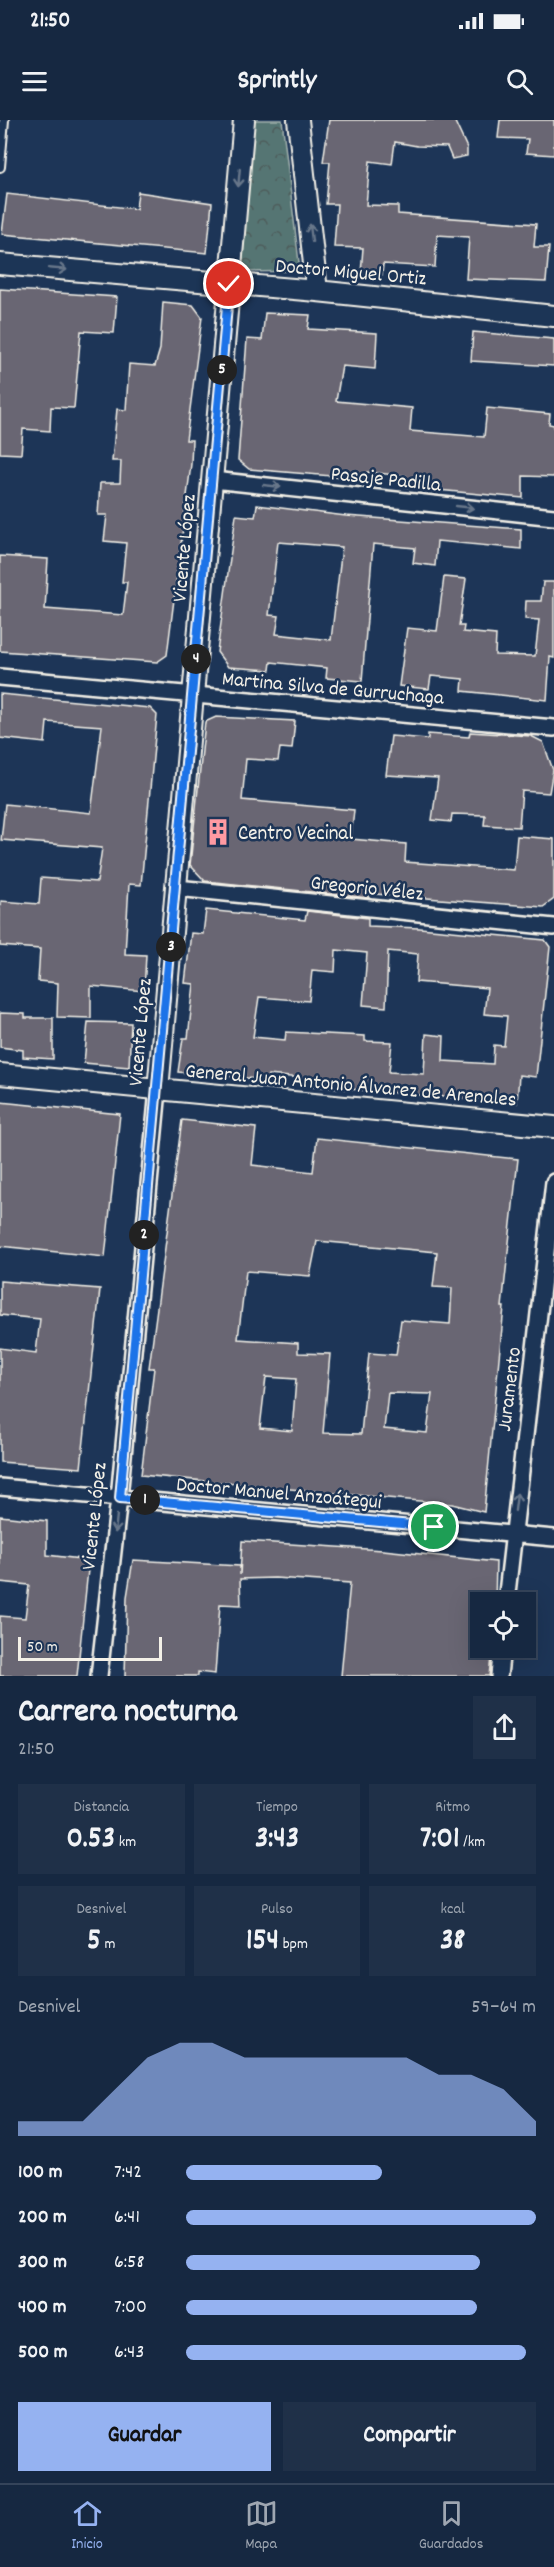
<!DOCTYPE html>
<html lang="es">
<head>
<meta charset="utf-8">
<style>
	:root { --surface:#162841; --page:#1f3048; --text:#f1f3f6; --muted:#9ea6b1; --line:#35445a; --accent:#95b2f1 }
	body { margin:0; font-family:Dekko,sans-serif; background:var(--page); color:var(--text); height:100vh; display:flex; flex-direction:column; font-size:22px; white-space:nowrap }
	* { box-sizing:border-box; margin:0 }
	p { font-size:20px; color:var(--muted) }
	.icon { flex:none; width:33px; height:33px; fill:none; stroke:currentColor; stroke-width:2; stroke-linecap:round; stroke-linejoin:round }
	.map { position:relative; height:1556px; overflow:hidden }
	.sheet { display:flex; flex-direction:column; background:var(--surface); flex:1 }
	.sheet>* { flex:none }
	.buttons { position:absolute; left:470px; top:1472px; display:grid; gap:12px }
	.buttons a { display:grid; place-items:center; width:66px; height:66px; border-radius:0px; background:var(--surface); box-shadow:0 6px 24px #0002,0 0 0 2px var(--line); font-size:30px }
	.scale { position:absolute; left:18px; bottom:15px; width:144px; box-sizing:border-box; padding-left:6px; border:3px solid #f4f1e8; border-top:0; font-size:16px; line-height:21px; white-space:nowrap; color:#f4f1e8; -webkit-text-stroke:4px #1d3557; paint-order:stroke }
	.pin { position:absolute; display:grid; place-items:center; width:51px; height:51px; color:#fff; margin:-26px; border:3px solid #fff; border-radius:50%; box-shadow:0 2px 6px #0007 }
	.km { position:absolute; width:30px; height:30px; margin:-15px; border-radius:50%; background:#222; color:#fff; font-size:16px; line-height:30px; text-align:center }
	.round { display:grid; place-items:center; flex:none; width:63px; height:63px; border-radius:0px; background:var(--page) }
	.overview { display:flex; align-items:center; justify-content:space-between; height:102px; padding:0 18px }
	h1 { font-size:33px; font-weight:700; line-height:45px }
	.figures { display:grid; grid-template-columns:repeat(3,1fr); gap:9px; height:102px; padding:6px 18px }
	.figures div { display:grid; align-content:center; border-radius:0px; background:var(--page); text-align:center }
	.figures b { font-size:30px; font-weight:700 }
	.figures small { font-size:16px; font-weight:400 }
	.figures p { font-size:16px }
	.chart { height:168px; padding:12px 18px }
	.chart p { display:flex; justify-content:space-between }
	.chart svg { width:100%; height:108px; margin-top:6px; fill:var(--accent); opacity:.7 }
	.button { display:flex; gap:12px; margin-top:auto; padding:12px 18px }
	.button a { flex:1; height:69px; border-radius:0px; background:var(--accent); color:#111; font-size:24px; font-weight:700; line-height:69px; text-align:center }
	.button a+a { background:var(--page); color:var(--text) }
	ul { padding:0 18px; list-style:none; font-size:20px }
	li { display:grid; grid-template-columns:96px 72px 1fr; align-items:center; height:45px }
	li i { height:15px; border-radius:8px; background:var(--accent) }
	.status { display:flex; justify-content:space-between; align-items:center; height:42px; padding:0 30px; background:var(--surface); direction:ltr }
	.status svg { height:16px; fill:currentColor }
	header { display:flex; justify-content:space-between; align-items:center; height:78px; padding:0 18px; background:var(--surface); font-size:27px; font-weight:700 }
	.dock { display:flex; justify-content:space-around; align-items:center; height:84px; border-top:2px solid var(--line); background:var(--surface); font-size:16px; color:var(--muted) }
	.dock a { display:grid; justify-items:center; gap:3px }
	.dock .active { color:var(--accent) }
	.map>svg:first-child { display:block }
</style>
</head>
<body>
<div class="status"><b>21:50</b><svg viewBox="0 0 49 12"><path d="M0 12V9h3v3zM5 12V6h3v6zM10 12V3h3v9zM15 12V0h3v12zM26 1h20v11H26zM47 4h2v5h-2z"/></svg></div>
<header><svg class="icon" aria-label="menu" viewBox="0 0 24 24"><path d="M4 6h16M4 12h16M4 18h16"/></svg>Sprintly<svg class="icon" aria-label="search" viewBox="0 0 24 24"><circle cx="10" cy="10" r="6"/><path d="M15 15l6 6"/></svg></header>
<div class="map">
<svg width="554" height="1556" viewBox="0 0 554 1556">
	<defs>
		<pattern id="park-crowns" width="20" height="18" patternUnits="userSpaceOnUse" patternTransform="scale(1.5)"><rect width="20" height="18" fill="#547473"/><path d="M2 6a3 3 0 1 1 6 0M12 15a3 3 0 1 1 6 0" fill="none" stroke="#4e5c5a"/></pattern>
	</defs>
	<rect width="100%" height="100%" fill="#1d3557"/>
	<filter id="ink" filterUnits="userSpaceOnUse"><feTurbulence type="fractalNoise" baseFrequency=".0167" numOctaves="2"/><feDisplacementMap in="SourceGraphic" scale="12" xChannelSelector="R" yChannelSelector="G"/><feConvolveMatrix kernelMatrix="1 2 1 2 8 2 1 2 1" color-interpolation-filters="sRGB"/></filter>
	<g filter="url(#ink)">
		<!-- park -->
		<path fill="url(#park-crowns)" stroke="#a4b2ae" stroke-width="1.5" d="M253,0H282L300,151L240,152Z"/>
		<!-- building -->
		<path fill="#696673" stroke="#f4f1e8" stroke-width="1.5" fill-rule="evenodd" d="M329,0H454L467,28V36L452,39L447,27L417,26L395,22L392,44L370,41L366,85L398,86V94L536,104L534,127H549L546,162L466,159L469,117L437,115L435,147L383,144L382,155L361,153L363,128L334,127L337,84H326L330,42H323Z
			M500,0H554V35L526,33L528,19L498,18Z
			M138,72L212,83L207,133L2,114L7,74L136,89Z
			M0,169L117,177L114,213L81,211L74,288L51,287L50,311L23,309L21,334L0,333Z
			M163,182L193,185L202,197L186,320H192L191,344L167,535L157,542L0,531V436L48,439L45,489L123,495L127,462H122L126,423L104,421L107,395H98L100,363H120L121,341H112L117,289L126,290L129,244L155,246L160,229Z
			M265,193L310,195L308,209L377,213L375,249L342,246L336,281L412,288L410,311L484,317L487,288L550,294L549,304L554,305V357L523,356V378L406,367V356L367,352V359L249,349L238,340L247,219L262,220Z
			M473,212L554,219V246L471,241Z
			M257,385L346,396L521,409V429L437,421L435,446L413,443L415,428L373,424L362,561L326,558L327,548L271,542L270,550L228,547L217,532L236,395L255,397ZM278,422L342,427L331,520L276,514L279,496L269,495Z
			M444,457L466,459L459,506H464L463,512L496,515L495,535L535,536L539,500L525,499L526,481H541L543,462H554V538L550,537L547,580L462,571L463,559L431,556L429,569L399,566L407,508L437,511Z
			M0,574L150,588L157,595L141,765L129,764L125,834L146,835L144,871L91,866V898L57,897L58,863L38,861L40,829L0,826V790L1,781L39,784L41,758L97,762L102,728L1,720L5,684L91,693L102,606L47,602L45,623L0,618Z
			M216,597L295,601L292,629L280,628L278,641L246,639L242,680L354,690L351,719L406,724L405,742L514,750L517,716L554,719V779L543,787L375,774L369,775V778L205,761L190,745L205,602Z
			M470,612L531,616L543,622L553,650L549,673L522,671L519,707L484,705L485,695L452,694L451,702L432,700L438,658L386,655L391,616L428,619V614L469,617Z
			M206,790L305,800L307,791L368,798V806L420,808L545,820L550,827L536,957L519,955L517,983L313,966V959L268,955V960L178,952L183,918H188L194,864L185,863L191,813L203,814ZM336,830L367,833L363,885L386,887L388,831L418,834L416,862L487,868L484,894L507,896L504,926L494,925L493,944L443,941L444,916L426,914L424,954L389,952L392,922L365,921V916L286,912L285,920L253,917L259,877L309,881L312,850L335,852Z
			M0,893L25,894V898H53V939L23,937V930L0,927Z
			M88,902L131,903L129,947L84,943Z
			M0,982L120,994L105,1137L0,1126Z
			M182,1000L256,1008L252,1045L313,1052L317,1018L518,1039L502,1187H504L484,1392L452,1384L141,1355L154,1248H149ZM317,1121L437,1132L433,1167L452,1168L450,1204L401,1200L396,1235L369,1233L361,1314L323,1313L330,1234L298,1233V1223L238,1219L246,1151L310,1156ZM266,1257L296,1259L292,1311L260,1308ZM388,1273L432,1274L427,1313L384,1309Z
			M0,1161L100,1169L81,1348L0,1342V1228L36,1233L40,1199L0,1195Z
			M0,1396L47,1401V1435L89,1440L77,1556H0V1496L25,1498L29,1465L0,1462Z
			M242,1421L383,1430L496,1442L495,1482H480V1527H492L489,1556H341L350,1463L275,1458L240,1459L241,1485L220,1484L215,1554L198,1552V1556H125L127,1477L133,1440L240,1446V1455Z"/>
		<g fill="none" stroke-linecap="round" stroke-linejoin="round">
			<defs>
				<path id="service" d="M0,47L4,0"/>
				<path id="minor" d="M213,360L554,397
					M0,557L554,608
					M177,768L554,807
					M0,1367L554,1418
					M506,1482L554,1062
					M99,1556L119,1378L158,970
					M499,1556L502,1527"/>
				<path id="tertiary" d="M298,0L317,171
					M0,144L317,171L554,196
					M0,954L554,1007
					M158,970L244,0"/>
			</defs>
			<!-- service casing -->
			<use href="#service" stroke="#f4f1e8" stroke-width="12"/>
			<!-- minor casing -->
			<use href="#minor" stroke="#f4f1e8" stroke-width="20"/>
			<!-- tertiary casing -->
			<use href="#tertiary" stroke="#f4f1e8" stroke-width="24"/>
			<!-- service -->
			<use href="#service" stroke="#1d3557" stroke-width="8"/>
			<!-- minor -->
			<use href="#minor" stroke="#1d3557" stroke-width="15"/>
			<!-- tertiary -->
			<use href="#tertiary" stroke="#1d3557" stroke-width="20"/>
		</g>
		<!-- one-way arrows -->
		<defs><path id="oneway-shaft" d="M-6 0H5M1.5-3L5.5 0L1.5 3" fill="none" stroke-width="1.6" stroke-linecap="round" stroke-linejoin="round" transform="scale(1.5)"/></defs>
		<g stroke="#68778a">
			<use href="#oneway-shaft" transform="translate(239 58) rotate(95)"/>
			<use href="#oneway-shaft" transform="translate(311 113) rotate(-97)"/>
			<use href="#oneway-shaft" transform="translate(58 149) rotate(5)"/>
			<use href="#oneway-shaft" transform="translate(272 366) rotate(6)"/>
			<use href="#oneway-shaft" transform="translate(465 387) rotate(6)"/>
			<use href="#oneway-shaft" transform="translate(516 1382) rotate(-83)"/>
			<use href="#oneway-shaft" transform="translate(116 1404) rotate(96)"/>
		</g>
	</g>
	<g fill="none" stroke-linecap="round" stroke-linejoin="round" filter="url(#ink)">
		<defs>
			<path id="route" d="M229,164L120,1378L434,1407"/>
		</defs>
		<!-- route casing -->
		<use href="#route" stroke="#fff" stroke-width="12"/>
		<!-- route -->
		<use href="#route" stroke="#1a73e8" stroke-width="8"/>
	</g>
	<!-- icons -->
	<defs>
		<symbol id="building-bare" viewBox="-9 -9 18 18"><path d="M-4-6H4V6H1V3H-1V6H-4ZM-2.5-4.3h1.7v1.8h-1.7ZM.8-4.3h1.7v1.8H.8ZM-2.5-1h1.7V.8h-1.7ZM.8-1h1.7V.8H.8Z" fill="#ff9aa2" stroke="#1d3557" stroke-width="2.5" paint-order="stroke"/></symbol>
	</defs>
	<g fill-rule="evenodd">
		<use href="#building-bare" x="199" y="693" width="38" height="38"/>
	</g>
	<g text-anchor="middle" stroke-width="5" stroke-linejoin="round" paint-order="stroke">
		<!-- street labels -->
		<g font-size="21" fill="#f4f1e8" stroke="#1d3557">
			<text transform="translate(351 151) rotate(5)" y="7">Doctor Miguel Ortiz</text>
			<text transform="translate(386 358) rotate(6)" y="7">Pasaje Padilla</text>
			<text transform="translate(183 428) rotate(-85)" y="7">Vicente López</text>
			<text transform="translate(333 567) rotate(5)" y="7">Martina Silva de Gurruchaga</text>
			<text transform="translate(367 767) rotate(6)" y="7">Gregorio Vélez</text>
			<text transform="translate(139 912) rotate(-85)" y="7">Vicente López</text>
			<text transform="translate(351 964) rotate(5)" y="7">General Juan Antonio Álvarez de Arenales</text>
			<text transform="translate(508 1269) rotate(-83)" y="7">Juramento</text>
			<text transform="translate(279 1372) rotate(5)" y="7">Doctor Manuel Anzoátegui</text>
			<text transform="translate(93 1396) rotate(-84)" y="7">Vicente López</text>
		</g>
		<!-- poi labels -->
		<g font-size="21" fill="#f4f1e8" stroke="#1d3557" text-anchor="start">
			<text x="238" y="719">Centro Vecinal</text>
		</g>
	</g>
</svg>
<div class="buttons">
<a><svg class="icon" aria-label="locate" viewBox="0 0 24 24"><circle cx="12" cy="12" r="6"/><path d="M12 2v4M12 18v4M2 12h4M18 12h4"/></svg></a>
</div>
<div class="scale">50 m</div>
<div class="pin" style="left:434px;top:1407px;background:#1e9e55"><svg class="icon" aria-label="arrive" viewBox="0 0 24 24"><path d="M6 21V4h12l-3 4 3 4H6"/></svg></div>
<div class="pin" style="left:229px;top:164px;background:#d93025"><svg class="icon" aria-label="check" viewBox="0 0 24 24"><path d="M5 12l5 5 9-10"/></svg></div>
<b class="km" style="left:145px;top:1380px">1</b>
<b class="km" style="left:144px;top:1115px">2</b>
<b class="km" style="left:171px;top:827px">3</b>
<b class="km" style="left:196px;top:539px">4</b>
<b class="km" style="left:222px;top:250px">5</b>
</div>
<section class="sheet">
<div class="overview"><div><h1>Carrera nocturna</h1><p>21:50</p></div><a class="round"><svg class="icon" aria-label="share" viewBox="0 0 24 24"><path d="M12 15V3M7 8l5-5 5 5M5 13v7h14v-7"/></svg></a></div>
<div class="figures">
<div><p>Distancia</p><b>0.53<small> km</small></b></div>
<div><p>Tiempo</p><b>3:43</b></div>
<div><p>Ritmo</p><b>7:01<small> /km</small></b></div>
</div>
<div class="figures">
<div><p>Desnivel</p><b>5<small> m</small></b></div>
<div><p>Pulso</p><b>154<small> bpm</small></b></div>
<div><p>kcal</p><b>38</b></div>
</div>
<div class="chart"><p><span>Desnivel</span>59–64 m</p>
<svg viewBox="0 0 160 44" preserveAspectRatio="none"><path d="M0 44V38L10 38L20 38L30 25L40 12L50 6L60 6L70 12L80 12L90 12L100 12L110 12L120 12L130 19L140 19L150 25L160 38V44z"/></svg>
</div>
<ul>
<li><b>100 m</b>7:42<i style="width:56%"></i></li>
<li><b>200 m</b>6:41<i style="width:100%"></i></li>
<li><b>300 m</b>6:58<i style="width:84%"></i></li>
<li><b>400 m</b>7:00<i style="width:83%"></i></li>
<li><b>500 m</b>6:43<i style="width:97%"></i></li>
</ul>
<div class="button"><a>Guardar</a><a>Compartir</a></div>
</section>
<nav class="dock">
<a class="active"><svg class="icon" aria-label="home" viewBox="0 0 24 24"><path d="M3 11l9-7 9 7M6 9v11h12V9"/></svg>Inicio</a>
<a><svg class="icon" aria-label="map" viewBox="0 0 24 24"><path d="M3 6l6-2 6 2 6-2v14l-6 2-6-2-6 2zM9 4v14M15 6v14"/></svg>Mapa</a>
<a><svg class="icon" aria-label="saved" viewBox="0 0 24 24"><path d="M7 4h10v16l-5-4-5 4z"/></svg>Guardados</a>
</nav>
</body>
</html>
